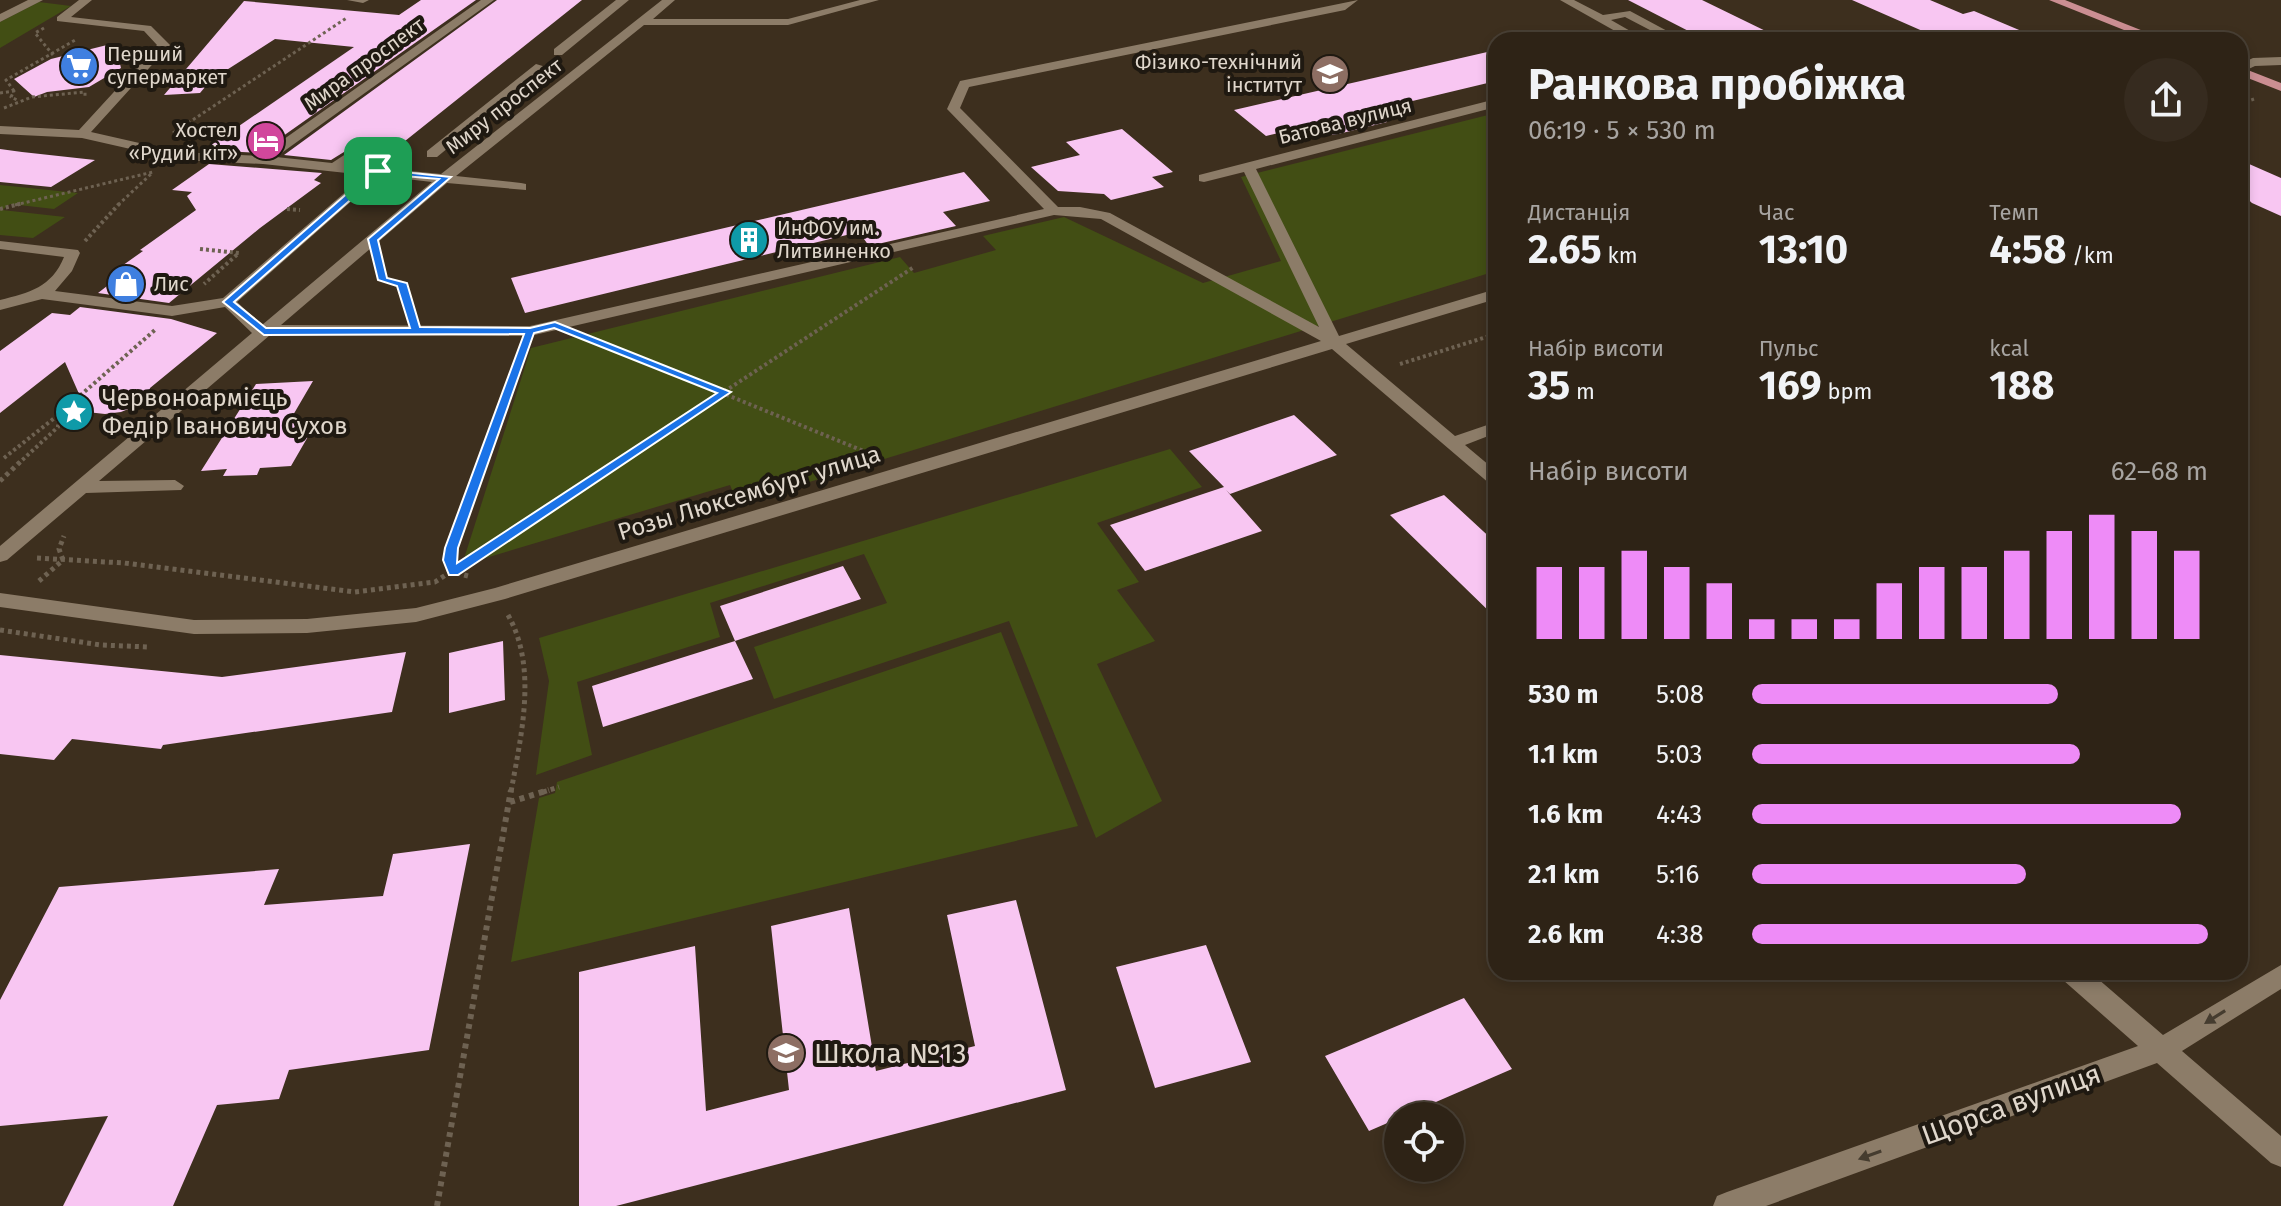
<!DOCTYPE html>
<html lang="uk">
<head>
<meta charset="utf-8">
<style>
	:root { --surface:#2e2316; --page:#362b1f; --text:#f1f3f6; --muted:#a7a4a1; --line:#494035; --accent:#ee8bf7 }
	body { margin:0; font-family:"Fira Sans",sans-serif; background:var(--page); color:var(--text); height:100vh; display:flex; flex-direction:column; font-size:30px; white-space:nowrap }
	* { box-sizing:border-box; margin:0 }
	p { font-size:26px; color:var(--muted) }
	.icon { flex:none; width:44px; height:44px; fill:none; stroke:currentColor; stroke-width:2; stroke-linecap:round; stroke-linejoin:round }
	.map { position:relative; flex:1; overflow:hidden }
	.panel { position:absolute; left:1488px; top:32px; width:760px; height:948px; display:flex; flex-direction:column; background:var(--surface); border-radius:24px; box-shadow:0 4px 12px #0003,0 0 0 2px var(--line) }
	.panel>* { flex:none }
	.tools { position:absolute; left:1384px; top:1102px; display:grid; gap:16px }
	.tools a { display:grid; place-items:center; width:80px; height:80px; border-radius:50%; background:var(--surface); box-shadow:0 4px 12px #0003,0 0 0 2px var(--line); font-size:40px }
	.pin { position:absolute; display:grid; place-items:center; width:68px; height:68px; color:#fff; margin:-34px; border-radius:16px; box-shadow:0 4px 12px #0006 }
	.round { display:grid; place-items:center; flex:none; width:84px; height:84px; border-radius:42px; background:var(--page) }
	.headline { display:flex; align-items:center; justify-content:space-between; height:136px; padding:0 40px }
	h1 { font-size:44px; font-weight:700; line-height:60px }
	.stats { display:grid; grid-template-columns:repeat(3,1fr); gap:12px; height:136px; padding:8px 40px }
	.stats div { display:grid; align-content:center }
	.stats b { font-size:40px; font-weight:700 }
	.stats small { font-size:22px; font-weight:400 }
	.stats p { font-size:22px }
	.chart { height:224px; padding:16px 40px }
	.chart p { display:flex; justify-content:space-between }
	.chart svg { width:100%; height:144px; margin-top:8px; stroke:var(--accent); stroke-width:6 }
	ul { padding:0 40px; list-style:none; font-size:26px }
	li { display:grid; grid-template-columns:128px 96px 1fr; align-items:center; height:60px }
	li i { height:20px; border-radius:10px; background:var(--accent) }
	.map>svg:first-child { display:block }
</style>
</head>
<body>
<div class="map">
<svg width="2281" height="1206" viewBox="0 0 2281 1206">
	<rect width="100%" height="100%" fill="#3d2f1e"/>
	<!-- green -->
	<path fill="#424e14" d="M39,2L71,6L0,48V22Z
		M1496,113V271L738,504L730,485L462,565L531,348L900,257L914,273L996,250L983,236L1064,217L1203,283L1281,261L1241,177Z
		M0,185L78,193L54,209L10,204L2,210L65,217L33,238L0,235Z
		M1170,449L1202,487L1097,523L1139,582L1117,590L1155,641L1097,664L1162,801L1096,838L1009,621L774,699L754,647L887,603L864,554L710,603L720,637L577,682L592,755L536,775L549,681L539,638Z
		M1001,632L1078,826L511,962L539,798L555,793L557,782Z"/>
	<!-- building -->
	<path fill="#f8c6f2" d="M421,0H476L259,153L204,150L354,47L275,39L211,80L200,93L164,95L244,1L399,15Z
		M497,0H582L395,149L372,147L371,141L365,139L331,160L284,155Z
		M1628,0H1702L1784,40H1706Z
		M1852,0H1930L1963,14L1974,11L2043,40H1943Z
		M115,43L121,68L89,87L47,92L34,97L14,79L51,59Z
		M1496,50V81L1379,109L1387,122L1334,135L1309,126L1266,136L1234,110Z
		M1122,129L1173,172L1152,177L1164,187L1111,200L1104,194L1058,191L1031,167L1080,155L1066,142Z
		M0,149L22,152L95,160L51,187L0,182Z
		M2240,160L2281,178V216L2252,203L2240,192Z
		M209,164L322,173L314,180L321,183L260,228L169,303L98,293L129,269L119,268L143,251L140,250L196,210L187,196L192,192L172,190Z
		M964,172L990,201L943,212L956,226L869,246L859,232L525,313L511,278Z
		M80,307L171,319L217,333L150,388L148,396L138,405L121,412L105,414L87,412L65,362L0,413V351L52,313L70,315Z
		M313,381L289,422L317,421L291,466L260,468L257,475L223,476L227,469L201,471L256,384Z
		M1294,415L1337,455L1230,494L1226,490L1262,531L1145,571L1110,525L1224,487L1189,451Z
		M1444,495L1496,543V618L1390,515Z
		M843,566L861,599L735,641L720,606Z
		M503,641L505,700L449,713V653Z
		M735,641L753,679L603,727L592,686Z
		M406,652L392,712L163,745L161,749L72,739L54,760L0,754V655L222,677Z
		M470,844L429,1050L289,1070L279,1099L217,1105L173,1206H63L108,1116L0,1126V1000L59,887L279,869L264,905L383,896L393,854Z
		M1016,900L1066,1090L616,1206H579V972L695,946L706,1111L789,1090L771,926L849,908L876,1071L975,1046L947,915Z
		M1206,945L1251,1062L1155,1088L1116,967Z
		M1464,998L1512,1069L1369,1131L1325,1056Z"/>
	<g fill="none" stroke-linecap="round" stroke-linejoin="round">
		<!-- path-far3 -->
		<path stroke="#6e6252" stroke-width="3" stroke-dasharray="3 3" stroke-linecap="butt" d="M44,28L35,33L53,55
			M14,91L6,80L77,39
			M0,93L14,91L11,97L17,100
			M2240,104L2254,99
			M4,108L32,97L85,92V97
			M173,133L348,17
			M15,205L153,172
			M118,205L151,174"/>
		<!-- path-far2 -->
		<path stroke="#6e6252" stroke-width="4" stroke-dasharray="3 3" stroke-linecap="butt" d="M0,209L23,203
			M287,209L300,210
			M85,241L120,203
			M200,249L239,253L204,284
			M378,261L383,280L402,283L409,310
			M593,340L866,452
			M1400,364L1496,334
			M4,458L57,416
			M18,464L58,427V415L156,329
			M482,464L523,351
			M614,464L914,267"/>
		<!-- path-far1 -->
		<path stroke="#6e6252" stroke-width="5" stroke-dasharray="4 4" stroke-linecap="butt" d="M0,481L20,462
			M37,558L124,563L355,592L435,582L617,462
			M468,576L453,572L450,560L483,462
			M39,581L63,560L59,549L64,536
			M508,615C538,668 521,735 511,792
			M0,630L101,645L148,647
			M543,792L559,787"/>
		<!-- path -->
		<path stroke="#6e6252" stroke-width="6" stroke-dasharray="5 5" stroke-linecap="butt" d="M510,802L549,790
			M437,1206L511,790"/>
		<!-- minor -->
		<path fill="#8c7c68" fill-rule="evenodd" d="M28,0H43L0,22V14Z
			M79,0H92L71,17L151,26L170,45L91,132L179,152L260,156L481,0H494L276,157L332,163L364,142L369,143V149L348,165L441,174L662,0H675L653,19H788L860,0H879L788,25H644L456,176L521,183L526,184V190L447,183L281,325L530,326L1044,209L947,109L960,81L1358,0L1345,10L969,87L960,108L1058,207H1080L1110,213L1319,327L1244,172L1204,182L1199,181V175L1496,99V107L1256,169L1339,336L1496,289V299L1346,344L1455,436L1496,422V433L1465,445L1496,471V486L1490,484L1332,349L505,599L416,622L307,633L194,634L0,607V593L194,620L307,619L416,608L495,588L1321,341L1101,219L1054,215L530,336L270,335L99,481L175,480L184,486L181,490L86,493L7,560L0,562V546L252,333L225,307L172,316L42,299L0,310V300C29,293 52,287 64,257L0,249V241L78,250L80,253L72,271L55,291L172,306L223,298L365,175L263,164L179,160L82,138L0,134V126L79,130L157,45L144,31L57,21V17ZM380,176L432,182L262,325L237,302Z
			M347,0H369L363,3Z
			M616,0H629L562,55H554V49Z
			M1560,0H1574L1603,15L1630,11L1684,40H1669L1625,17L1611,20L1646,40H1631Z
			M2281,57V65L2255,66L2240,73V64L2253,58Z
			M536,64L546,67L437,157H427V151Z
			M2281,965V989L2182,1051L2281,1136V1167L2271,1163L2157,1063L1766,1206H1713L1717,1196L1727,1192L2138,1046L2063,980L2059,972H2090L2163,1035Z"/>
		<!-- major -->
		<path fill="#cb8e92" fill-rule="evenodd" d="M2049,0H2065L2166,40H2149Z
			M2240,67L2281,83V91L2240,75Z"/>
	</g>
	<!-- one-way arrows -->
	<defs><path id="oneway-solid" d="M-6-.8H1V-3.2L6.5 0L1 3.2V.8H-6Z" transform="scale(2)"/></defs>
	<g fill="#453c2f">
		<use href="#oneway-solid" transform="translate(2215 1017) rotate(148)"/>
		<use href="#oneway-solid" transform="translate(1870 1155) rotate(160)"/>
	</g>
	<!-- route -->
	<path fill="#1a73e8" stroke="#fff" stroke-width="2" fill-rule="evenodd" d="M375,169L451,177L378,240L387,278L407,283L420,327L530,328L555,322L731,392L458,575H449L443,560L445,548L524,334L264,335L223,302ZM380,174L439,179L368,239L378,280L397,286L410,328H266L234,302ZM554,328L717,393L457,563L458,548L534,333Z"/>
	<!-- icons -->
	<defs>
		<symbol id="supermarket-disc" viewBox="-11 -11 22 22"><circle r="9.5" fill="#3f7fe0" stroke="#1f1911"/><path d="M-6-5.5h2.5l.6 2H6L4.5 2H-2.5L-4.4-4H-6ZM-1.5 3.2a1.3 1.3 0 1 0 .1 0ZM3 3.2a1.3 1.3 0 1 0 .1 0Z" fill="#fff"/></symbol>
		<symbol id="university-disc" viewBox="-11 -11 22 22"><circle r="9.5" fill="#8d6e63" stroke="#1f1911"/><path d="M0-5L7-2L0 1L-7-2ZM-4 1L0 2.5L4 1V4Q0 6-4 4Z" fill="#fff"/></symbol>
		<symbol id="hotel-disc" viewBox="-11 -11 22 22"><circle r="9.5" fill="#d1479c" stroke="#1f1911"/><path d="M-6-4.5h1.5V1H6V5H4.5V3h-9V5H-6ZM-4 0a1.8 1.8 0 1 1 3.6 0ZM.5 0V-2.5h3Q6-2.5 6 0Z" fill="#fff"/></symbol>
		<symbol id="building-disc" viewBox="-11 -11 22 22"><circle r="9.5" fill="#0f9aa8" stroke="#1f1911"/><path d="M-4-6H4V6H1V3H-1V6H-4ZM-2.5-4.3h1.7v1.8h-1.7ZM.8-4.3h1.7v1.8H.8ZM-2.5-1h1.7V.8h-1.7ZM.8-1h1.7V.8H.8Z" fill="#fff"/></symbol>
		<symbol id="shop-disc" viewBox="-11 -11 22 22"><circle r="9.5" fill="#3f7fe0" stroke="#1f1911"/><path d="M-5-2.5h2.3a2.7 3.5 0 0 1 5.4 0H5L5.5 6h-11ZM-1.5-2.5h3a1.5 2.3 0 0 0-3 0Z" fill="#fff"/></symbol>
		<symbol id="sight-disc" viewBox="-11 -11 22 22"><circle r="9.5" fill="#0f9aa8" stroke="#1f1911"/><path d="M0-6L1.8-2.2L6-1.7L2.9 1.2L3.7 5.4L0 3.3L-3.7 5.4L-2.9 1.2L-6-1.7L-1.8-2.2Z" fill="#fff"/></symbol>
		<symbol id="school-disc" viewBox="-11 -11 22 22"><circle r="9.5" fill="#8d6e63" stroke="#1f1911"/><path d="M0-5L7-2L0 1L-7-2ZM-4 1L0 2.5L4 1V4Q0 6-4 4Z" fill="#fff"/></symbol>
	</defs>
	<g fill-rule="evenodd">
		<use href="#supermarket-disc" x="57" y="44" width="44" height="44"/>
		<use href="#university-disc" x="1308" y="52" width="44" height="44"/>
		<use href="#hotel-disc" x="244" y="119" width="44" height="44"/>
		<use href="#building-disc" x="727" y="218" width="44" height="44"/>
		<use href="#shop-disc" x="104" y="262" width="44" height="44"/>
		<use href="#sight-disc" x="52" y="390" width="44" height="44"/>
		<use href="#school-disc" x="764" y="1031" width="44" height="44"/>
	</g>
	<g text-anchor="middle" stroke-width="8" stroke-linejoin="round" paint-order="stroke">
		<!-- far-poi labels -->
		<g font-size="20" fill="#e0d7cc" stroke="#1f1911" text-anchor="start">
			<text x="107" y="61">Перший<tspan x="107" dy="23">супермаркет</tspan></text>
			<text x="1302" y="69" text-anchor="end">Фізико-технічний<tspan x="1302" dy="23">інститут</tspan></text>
			<text x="238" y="137" text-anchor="end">Хостел<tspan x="238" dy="23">«Рудий кіт»</tspan></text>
			<text x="777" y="235">ИнФОУ им.<tspan x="777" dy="23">Литвиненко</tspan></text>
			<text x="154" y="291">Лис</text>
		</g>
		<!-- far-street labels -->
		<g font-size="20" fill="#e0d7cc" stroke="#1f1911">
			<text transform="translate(364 64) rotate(-36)" y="7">Мира проспект</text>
			<text transform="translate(504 106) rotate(-38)" y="7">Миру проспект</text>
			<text transform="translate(1345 121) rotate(-14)" y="7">Батова вулиця</text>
		</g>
		<!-- poi labels -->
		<g font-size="24" fill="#e0d7cc" stroke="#1f1911" text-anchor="start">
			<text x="102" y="406">Червоноармієць<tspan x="102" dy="28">Федір Іванович Сухов</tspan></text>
		</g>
		<!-- street labels -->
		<g font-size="24" fill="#e0d7cc" stroke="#1f1911">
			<text transform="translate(749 493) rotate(-17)" y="8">Розы Люксембург улица</text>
		</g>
		<!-- near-poi labels -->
		<g font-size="28" fill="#e0d7cc" stroke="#1f1911" text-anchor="start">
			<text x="814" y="1063">Школа №13</text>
		</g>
		<!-- near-street labels -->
		<g font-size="28" fill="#e0d7cc" stroke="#1f1911">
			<text transform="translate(2011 1104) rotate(-20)" y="10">Щорса вулиця</text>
		</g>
	</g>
</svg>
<div class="tools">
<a><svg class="icon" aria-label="locate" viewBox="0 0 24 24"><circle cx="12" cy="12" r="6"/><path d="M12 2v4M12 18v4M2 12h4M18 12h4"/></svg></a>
</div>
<div class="pin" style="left:378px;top:171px;background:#1e9e55"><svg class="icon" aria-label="arrive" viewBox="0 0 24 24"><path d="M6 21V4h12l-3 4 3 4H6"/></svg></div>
<section class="panel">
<div class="headline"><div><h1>Ранкова пробіжка</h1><p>06:19 · 5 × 530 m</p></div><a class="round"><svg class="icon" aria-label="share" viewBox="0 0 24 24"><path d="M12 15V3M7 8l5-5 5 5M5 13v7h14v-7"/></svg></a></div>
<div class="stats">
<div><p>Дистанція</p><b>2.65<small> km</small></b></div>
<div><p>Час</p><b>13:10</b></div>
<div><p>Темп</p><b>4:58<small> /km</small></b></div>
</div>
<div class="stats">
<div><p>Набір висоти</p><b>35<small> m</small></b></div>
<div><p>Пульс</p><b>169<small> bpm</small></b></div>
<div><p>kcal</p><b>188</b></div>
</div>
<div class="chart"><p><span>Набір висоти</span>62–68 m</p>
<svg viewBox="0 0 160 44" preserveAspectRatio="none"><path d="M5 44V22M15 44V22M25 44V17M35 44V22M45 44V27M55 44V38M65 44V38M75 44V38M85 44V27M95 44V22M105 44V22M115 44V17M125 44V11M135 44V6M145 44V11M155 44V17"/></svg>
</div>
<ul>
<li><b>530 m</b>5:08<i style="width:67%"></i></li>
<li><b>1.1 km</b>5:03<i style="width:72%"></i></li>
<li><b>1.6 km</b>4:43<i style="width:94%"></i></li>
<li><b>2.1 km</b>5:16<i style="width:60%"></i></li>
<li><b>2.6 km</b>4:38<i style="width:100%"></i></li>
</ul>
</section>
</div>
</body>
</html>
